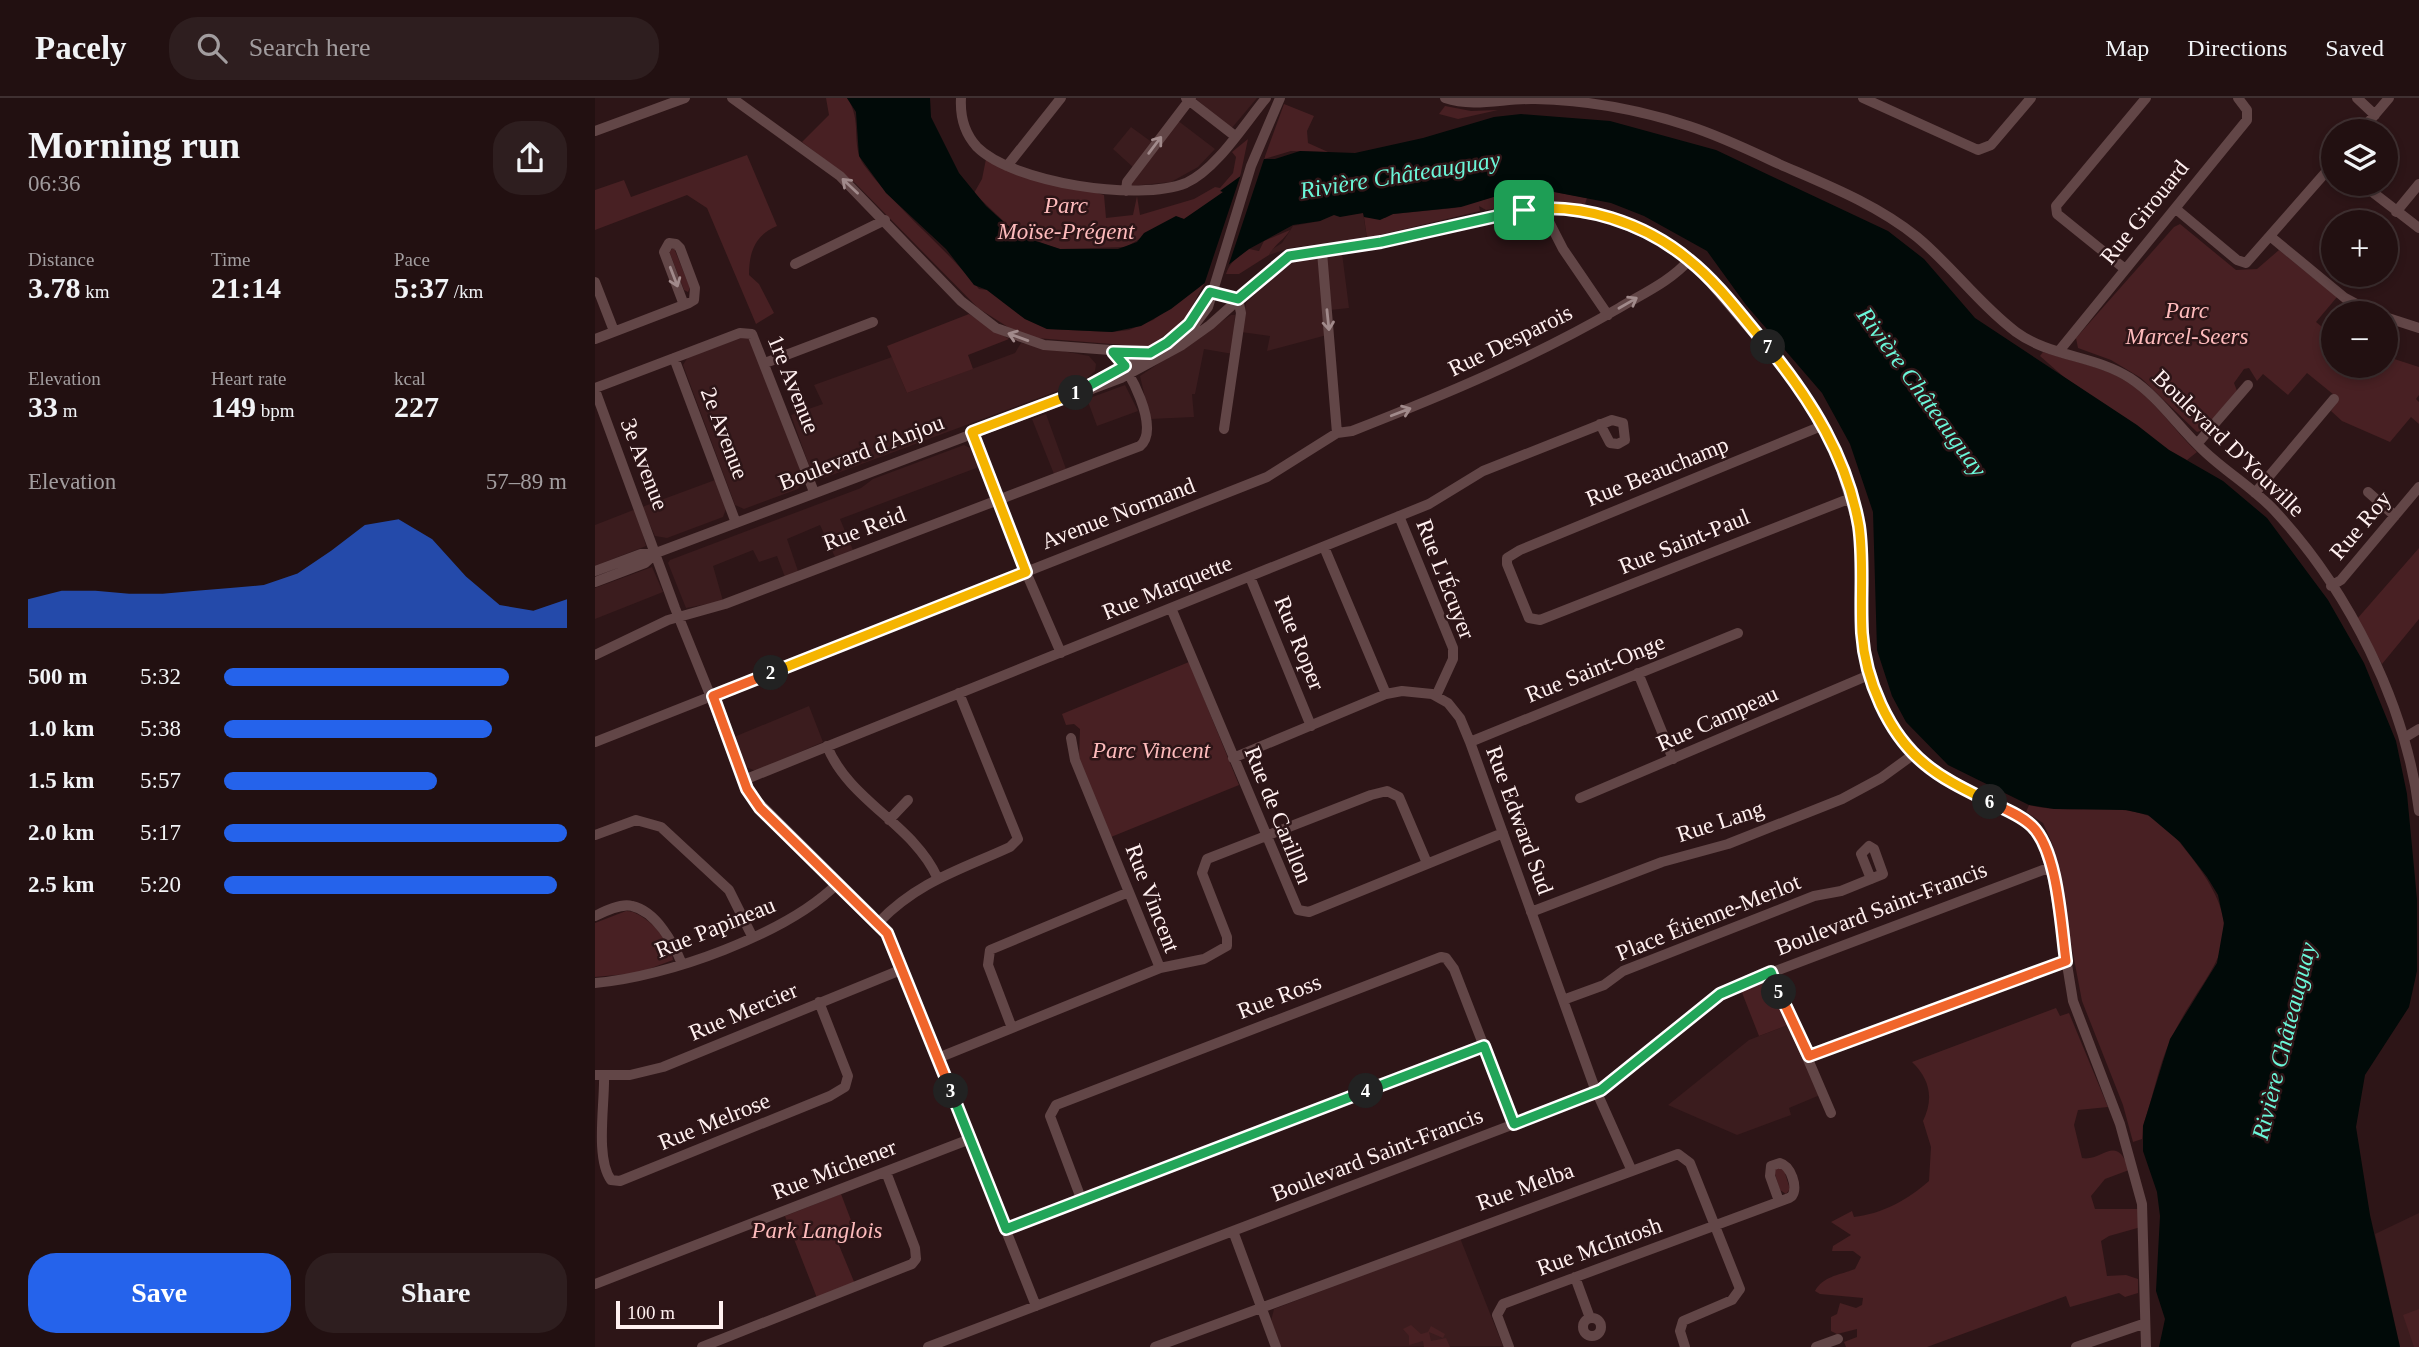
<!DOCTYPE html>
<html lang="en">
<head>
<meta charset="utf-8">
<style>
	:root { --surface:#221011; --page:#2e1e1f; --text:#f1f3f6; --muted:#a29d9f; --line:#3f3031; --accent:#2563eb }
	body { margin:0; font-family:"Times New Roman",serif; background:var(--page); color:var(--text); height:100vh; display:flex; flex-direction:column; font-size:26px; white-space:nowrap }
	* { box-sizing:border-box; margin:0 }
	p { font-size:23px; color:var(--muted) }
	.icon { flex:none; width:38px; height:38px; fill:none; stroke:currentColor; stroke-width:2; stroke-linecap:round; stroke-linejoin:round }
	.map { position:relative; flex:1; overflow:hidden }
	.sheet { display:flex; flex-direction:column; background:var(--surface); width:595px }
	.sheet>* { flex:none }
	.tools { position:absolute; left:1726px; top:21px; display:grid; gap:14px }
	.tools a { display:grid; place-items:center; width:77px; height:77px; border-radius:50%; background:var(--surface); box-shadow:0 4px 10px #0003,0 0 0 2px var(--line); font-size:35px }
	.scale { position:absolute; left:21px; bottom:18px; width:107px; box-sizing:border-box; padding-left:7px; border:4px solid #fff0f0; border-top:0; font-size:19px; line-height:24px; white-space:nowrap; color:#fff0f0; -webkit-text-stroke:5px #2d1517; paint-order:stroke }
	.pin { position:absolute; display:grid; place-items:center; width:60px; height:60px; color:#fff; margin:-30px; border-radius:14px; box-shadow:0 4px 10px #0006 }
	.km { position:absolute; width:35px; height:35px; margin:-18px; border-radius:50%; background:#222; color:#fff; font-size:19px; line-height:35px; text-align:center }
	.round { display:grid; place-items:center; flex:none; width:74px; height:74px; border-radius:28px; background:var(--page) }
	.summary { display:flex; align-items:center; justify-content:space-between; height:119px; padding:0 28px }
	h1 { font-size:38px; font-weight:700; line-height:52px }
	.metrics { display:grid; grid-template-columns:repeat(3,1fr); gap:10px; height:119px; padding:7px 28px }
	.metrics div { display:grid; align-content:center }
	.metrics b { font-size:30px; font-weight:700 }
	.metrics small { font-size:19px; font-weight:400 }
	.metrics p { font-size:19px }
	.chart { height:196px; padding:14px 28px }
	.chart p { display:flex; justify-content:space-between }
	.chart svg { width:100%; height:126px; margin-top:7px; fill:var(--accent); opacity:.7 }
	.button { display:flex; gap:14px; margin-top:auto; padding:14px 28px }
	.button a { flex:1; height:80px; border-radius:28px; background:var(--accent); color:#fff; font-size:28px; font-weight:700; line-height:80px; text-align:center }
	.button a+a { background:var(--page); color:var(--text) }
	ul { padding:0 28px; list-style:none; font-size:23px }
	li { display:grid; grid-template-columns:112px 84px 1fr; align-items:center; height:52px }
	li i { height:18px; border-radius:9px; background:var(--accent) }
	header { display:flex; align-items:center; gap:42px; box-sizing:border-box; height:98px; padding:0 35px; background:var(--surface); border-bottom:2px solid var(--line) }
	header strong { font-size:33px }
	nav { display:flex; gap:38px; margin-inline-start:auto; font-size:24px }
	.search { width:490px; height:63px; background:var(--page); display:flex; align-items:center; gap:18px; box-sizing:border-box; padding:0 24px; border-radius:28px; color:var(--muted); font-size:26px }
	main { display:flex; flex:1; min-height:0 }
	.map>svg:first-child { display:block }
</style>
</head>
<body>
<header>
<strong>Pacely</strong>
<div class="search"><svg class="icon" aria-label="search" viewBox="0 0 24 24"><circle cx="10" cy="10" r="6"/><path d="M15 15l6 6"/></svg>Search here</div>
<nav><a>Map</a><a>Directions</a><a>Saved</a></nav>
</header>
<main>
<section class="sheet">
<div class="summary"><div><h1>Morning run</h1><p>06:36</p></div><a class="round"><svg class="icon" aria-label="share" viewBox="0 0 24 24"><path d="M12 15V3M7 8l5-5 5 5M5 13v7h14v-7"/></svg></a></div>
<div class="metrics">
<div><p>Distance</p><b>3.78<small> km</small></b></div>
<div><p>Time</p><b>21:14</b></div>
<div><p>Pace</p><b>5:37<small> /km</small></b></div>
</div>
<div class="metrics">
<div><p>Elevation</p><b>33<small> m</small></b></div>
<div><p>Heart rate</p><b>149<small> bpm</small></b></div>
<div><p>kcal</p><b>227</b></div>
</div>
<div class="chart"><p><span>Elevation</span>57–89 m</p>
<svg viewBox="0 0 160 44" preserveAspectRatio="none"><path d="M0 44V34L10 31L20 31L30 32L40 32L50 31L60 30L70 29L80 25L90 17L100 8L110 6L120 13L130 26L140 36L150 38L160 34V44z"/></svg>
</div>
<ul>
<li><b>500 m</b>5:32<i style="width:83%"></i></li>
<li><b>1.0 km</b>5:38<i style="width:78%"></i></li>
<li><b>1.5 km</b>5:57<i style="width:62%"></i></li>
<li><b>2.0 km</b>5:17<i style="width:100%"></i></li>
<li><b>2.5 km</b>5:20<i style="width:97%"></i></li>
</ul>
<div class="button"><a>Save</a><a>Share</a></div>
</section>
<div class="map">
<svg width="1824" height="1249" viewBox="0 0 1824 1249">
	<rect width="100%" height="100%" fill="#2d1517"/>
	<!-- built -->
	<path fill="#3b1c1e" d="M600,0H662L636,31Z
		M582,22L620,51L603,69L576,84L537,88L535,82Z
		M536,29L558,45L539,70L518,51Z
		M768,115L772,140L694,150L674,157L676,152L687,145L698,128L725,123L735,117Z
		M747,155L754,210L735,212L731,157Z
		M726,160L732,237L672,253L675,238L646,234L651,205L686,169L696,163Z
		M636,217H640L638,256L609,251L600,296H597L599,319L555,321L545,278Z
		M149,239L155,241L209,381L203,391L149,411L140,407L88,267L93,259Z
		M426,245L494,258L501,266L500,273L491,281L457,295L229,380L217,376L196,317L228,306L219,287L297,259L312,295L420,255Z
		M530,287L543,313L502,328L492,301Z
		M451,316L471,371L459,376L437,321Z
		M369,347L377,351L384,369L245,421L258,452L240,459L225,427L192,441L203,473L190,479L182,458L164,464L158,452L118,468L128,503L91,510L73,465L75,462L266,390L278,381Z
		M120,382L131,411L128,419L72,440L60,438L47,409Z
		M41,411L51,448L0,468V427Z
		M57,469L68,494L0,521V490Z
		M214,608L228,644L161,673L151,669L139,639Z
		M1193,927L1225,997L1194,1010L1196,1017L1142,1037L1073,1007L1154,942Z
		M1824,1115V1249H1805L1780,1136Z
		M865,1140L908,1248L686,1249L676,1223L679,1211Z"/>
	<!-- green -->
	<path fill="#482023" d="M231,0H252C268,22 255,47 269,67C303,113 349,148 384,191L392,192L430,221L452,231L517,234L534,232L558,222L610,184L590,222L554,249L441,240L416,231L383,210L260,85L207,44L234,17Z
		M689,6L719,18L712,33L713,45L733,54L696,53L669,61Z
		M850,8L876,13L903,12L863,21L844,16Z
		M653,41L645,79L626,92L628,94L624,98L589,121L581,119L531,149L465,151L423,137L379,95L387,81L391,61L509,97L511,120L538,117L542,98L545,117L599,101L620,89L625,90L638,75L641,59L637,54Z
		M152,57L182,128C160,137 154,154 154,177L164,186L179,215L161,226L112,110L92,97L0,132V92L29,82L36,99Z
		M954,93L992,100L990,106L944,104L891,112L884,108L885,113L772,140L769,119L790,120L798,116L859,110L915,94Z
		M1585,126L1641,172L1662,171L1684,152L1742,199L1721,224L1738,238V268H1790V258L1824,269V297L1821,301L1824,304V326L1816,319L1795,344L1747,323L1736,313L1744,301L1712,275L1693,297L1668,276L1662,283L1654,270L1649,271L1639,285L1642,293L1608,332L1602,334L1546,280L1516,262L1483,250L1481,240L1579,129Z
		M695,132C690,141 677,149 674,157L644,176H631C635,164 643,158 654,151L664,153L669,143Z
		M79,150L95,190L93,194L89,192L74,153Z
		M374,216L414,241L373,257L378,271L312,295L292,248Z
		M1448,254C1472,262 1496,266 1520,277C1555,294 1575,328 1602,354L1592,362L1574,352L1470,280L1445,258Z
		M1824,450V521L1787,566L1762,521Z
		M594,564L644,687L516,739L484,661L485,631L479,626L471,627L467,616Z
		M1434,707C1472,717 1513,704 1551,717C1570,723 1585,745 1597,760C1663,847 1613,863 1576,941C1563,968 1558,1000 1548,1028L1547,1041L1538,1044L1528,1007L1487,903L1457,745L1448,725L1431,714Z
		M31,813C50,813 77,844 78,862L43,875L0,879V825Z
		M1166,883L1175,887L1193,927L1164,938L1146,892Z
		M1461,910L1465,918L1474,915L1513,1009L1483,1012L1479,1027L1487,1060C1507,1064 1522,1034 1534,1072L1510,1081L1496,1098L1500,1111H1544L1546,1129L1514,1138L1506,1143L1512,1178L1531,1177L1543,1181V1195L1530,1199L1524,1195L1475,1209L1471,1198L1332,1249H1251L1249,1244L1262,1239V1231L1242,1236L1236,1233V1219L1242,1216L1245,1205L1261,1210L1267,1207L1268,1200L1225,1196L1220,1193C1228,1178 1245,1177 1260,1171L1266,1159L1258,1153H1237L1238,1148L1256,1137L1236,1124L1257,1113L1259,1119C1287,1116 1314,1101 1334,1083L1336,1049L1328,1023C1339,1001 1335,981 1317,964Z
		M1183,1069L1189,1072L1195,1091L1191,1096L1185,1092L1179,1073Z
		M246,1096L262,1138L243,1145L260,1186L222,1200L190,1118Z
		M1824,1211V1249H1819L1808,1217Z
		M816,1227L826,1236L833,1234L836,1228L850,1236L848,1240L834,1234L836,1243L851,1240L855,1249H829L828,1243L814,1247V1238L808,1231Z"/>
	<!-- water -->
	<path fill="#010a08" d="M252,0H335L336,19L364,75L391,108L423,137L465,151H523L542,144L549,135L581,118L589,121L628,94L625,93L669,61H680L705,53L760,55L828,40L899,19L926,16L1015,23L1121,52L1293,133L1329,161L1380,220L1542,327L1574,352L1628,383L1672,420L1733,502L1769,565L1801,643L1812,696L1822,801V873L1814,909L1770,977L1761,1029L1775,1117L1805,1249H1564L1570,1221L1561,1193L1565,1118L1562,1094L1548,1053V1028L1575,941L1622,865L1629,825L1623,797L1612,779L1585,744L1553,717L1531,712L1459,711L1434,707L1353,667L1311,624L1297,598L1282,552L1278,414L1255,346L1227,295L1151,207L1112,153L1049,118L1016,105L954,93L915,94L866,109L798,116L785,122L769,119L768,115L745,119L739,117L725,123L698,127L654,151L576,211L546,228L517,234L452,231L430,221L392,192L379,187L351,151L291,95L264,58L261,14Z"/>
	<!-- pier -->
	<path fill="#2d1517" d="M670,58L633,169L609,187L646,76Z"/>
	<g fill="none" stroke-linecap="round" stroke-linejoin="round">
		<!-- minor -->
		<path stroke="#624647" stroke-width="10" d="M137,0L245,78L366,203L401,230L449,247L555,255
			M366,0C365,18 369,35 382,49C418,85 544,104 591,85C621,72 650,25 671,0
			M591,0L640,38
			M850,0C880,10 909,0 940,1C992,2 1045,12 1094,28C1125,38 1154,52 1184,66C1232,87 1281,106 1322,139C1357,168 1384,206 1421,234C1455,259 1499,257 1535,280C1564,299 1583,329 1609,353C1631,374 1658,390 1679,412C1753,491 1811,606 1824,713
			M1268,0L1383,52L1396,47L1436,0
			M1762,0L1780,17
			M0,33L90,0
			M1766,33L1794,0
			M412,68L466,0
			M1767,86L1824,130
			M531,93L532,84L596,0
			M947,110L968,151L1013,217
			M1581,111L1642,162L1651,165L1738,66
			M1801,114L1824,86
			M1676,139L1750,200L1778,215
			M727,154L742,335
			M200,166L290,122
			M1530,171L1462,116L1461,108L1551,0
			M0,184L19,233
			M615,194L643,201
			M1790,219L1824,230
			M591,238L613,209L656,68L685,0
			M0,241L94,205L99,202L100,190L85,150L81,146L74,145L69,154L89,207
			M1464,253L1652,22V12L1643,0
			M79,260L141,425
			M170,265L278,224
			M0,290L145,235L157,236L219,394
			M490,291C522,266 563,257 592,228
			M0,292L80,510L155,696L276,816L294,839L441,1208
			M1229,327L925,452L912,460V466L934,520L945,522L1256,400
			M629,331L646,215L643,201
			M377,334L427,465L466,555
			M1602,346L1653,287
			M1773,394L1800,418
			M1660,395L1739,301
			M804,418L858,550V561L841,598
			M729,449L791,596
			M0,473L46,456L61,455L526,280L587,247L615,227L691,159L786,143L909,116L954,110L1012,119L1063,141L1102,169L1206,291L1240,351L1264,431L1270,560L1279,590L1298,628L1332,668L1431,724L1447,742L1458,781L1478,903L1525,1026L1547,1106L1551,1249
			M655,479L716,628
			M0,484L50,465L61,455
			M1736,488L1746,482L1824,389
			M576,510L703,812L714,814L908,735
			M0,557L73,522L130,506L545,348C566,331 534,270 518,254
			M1043,575L1078,661
			M1809,640L1824,631
			M0,644L672,379L742,335L757,333C849,297 938,260 1024,210C1047,196 1076,183 1094,162
			M875,644L1143,535
			M232,648C254,703 318,726 342,779
			M638,660L791,596L807,593L837,596L853,605L865,620L875,644L999,988L1036,1071
			M149,682L834,406L888,373L1017,322L1028,325L1030,342L1023,346L1015,345L1005,326
			M985,700L1274,577
			M294,722L313,702
			M0,737L41,722L66,729L134,792L157,838
			M936,814L1067,764L1133,746L1247,701L1286,680L1319,656
			M0,818C10,813 26,805 37,808C61,813 79,846 87,866
			M284,824C324,783 365,772 415,749L423,741L364,595
			M565,870L609,861L632,848V839L607,775L612,761L776,697L792,693L804,699L832,765
			M1176,875L1236,1015
			M0,885C72,879 192,836 243,785
			M968,902L1009,887L1028,873L1219,798L1246,793L1288,776L1279,751L1274,748L1266,756L1276,781
			M417,930L393,867L395,852L534,794
			M1214,958L1471,863
			M343,960L565,870L480,662L476,640
			M0,977H35L68,969L308,871
			M9,978C10,1005 0,1060 16,1082L25,1083L235,998L250,989L253,978L224,904
			M487,1103L455,1018L461,1007L846,859L851,860L859,871L919,1026
			M411,1131L889,948
			M638,1133L681,1249
			M980,1179L995,1220
			M0,1186L375,1041
			M988 1229a9 9 0 1 1 18 0a9 9 0 1 1-18 0Z
			M107,1249L317,1166L321,1161L320,1150L291,1074
			M333,1249L998,996L1032,973L1133,891L1456,769
			M560,1249L1083,1056L1095,1065L1145,1191L1137,1202L1088,1223L1085,1233L1090,1249
			M914,1249L902,1217L908,1206L1194,1100L1197,1098C1203,1089 1196,1068 1185,1065L1176,1068L1175,1078L1184,1103
			M1221,1249L1243,1241
			M1481,1249L1548,1226"/>
	</g>
	<!-- one-way arrows -->
	<defs><path id="oneway-shaft" d="M-6 0H5M1.5-3L5.5 0L1.5 3" fill="none" stroke-width="1.6" stroke-linecap="round" stroke-linejoin="round" transform="scale(1.75)"/></defs>
	<g stroke="#a18a8b">
		<use href="#oneway-shaft" transform="translate(560 47) rotate(-53)"/>
		<use href="#oneway-shaft" transform="translate(255 88) rotate(-137)"/>
		<use href="#oneway-shaft" transform="translate(79 179) rotate(69)"/>
		<use href="#oneway-shaft" transform="translate(1033 205) rotate(-30)"/>
		<use href="#oneway-shaft" transform="translate(733 222) rotate(84)"/>
		<use href="#oneway-shaft" transform="translate(423 239) rotate(-160)"/>
		<use href="#oneway-shaft" transform="translate(806 314) rotate(-21)"/>
	</g>
	<g fill="none" stroke-linecap="round" stroke-linejoin="round">
		<defs>
			<path id="split-1" d="M481,295L530,268L518,254L555,255L572,245L594,226L615,194L643,201L694,158L786,144L929,112"/>
			<path id="split-2" d="M176,575L431,474L377,334L481,295"/>
			<path id="split-3" d="M176,575L118,598L152,691L165,710L292,835L356,993"/>
			<path id="split-4" d="M356,993L411,1131L771,993"/>
			<path id="split-5" d="M771,993L889,948L919,1026L1006,992L1125,896L1176,874L1184,894"/>
			<path id="split-6" d="M1184,894L1214,958L1471,863C1466,828 1463,753 1437,728C1426,717 1409,711 1395,704"/>
			<path id="split-7" d="M1173,249C1216,302 1252,359 1264,428C1269,463 1265,499 1267,535C1270,581 1293,636 1330,666C1349,682 1373,693 1395,704"/>
			<path id="split-8" d="M929,112C986,104 1050,125 1094,162C1124,186 1148,220 1173,249"/>
		</defs>
		<!-- split-1 casing -->
		<use href="#split-1" stroke="#fff" stroke-width="14"/>
		<!-- split-2 casing -->
		<use href="#split-2" stroke="#fff" stroke-width="14"/>
		<!-- split-3 casing -->
		<use href="#split-3" stroke="#fff" stroke-width="14"/>
		<!-- split-4 casing -->
		<use href="#split-4" stroke="#fff" stroke-width="14"/>
		<!-- split-5 casing -->
		<use href="#split-5" stroke="#fff" stroke-width="14"/>
		<!-- split-6 casing -->
		<use href="#split-6" stroke="#fff" stroke-width="14"/>
		<!-- split-7 casing -->
		<use href="#split-7" stroke="#fff" stroke-width="14"/>
		<!-- split-8 casing -->
		<use href="#split-8" stroke="#fff" stroke-width="14"/>
		<!-- split-1 -->
		<use href="#split-1" stroke="#22a559" stroke-width="9"/>
		<!-- split-2 -->
		<use href="#split-2" stroke="#f5b400" stroke-width="9"/>
		<!-- split-3 -->
		<use href="#split-3" stroke="#f0652b" stroke-width="9"/>
		<!-- split-4 -->
		<use href="#split-4" stroke="#22a559" stroke-width="9"/>
		<!-- split-5 -->
		<use href="#split-5" stroke="#22a559" stroke-width="9"/>
		<!-- split-6 -->
		<use href="#split-6" stroke="#f0652b" stroke-width="9"/>
		<!-- split-7 -->
		<use href="#split-7" stroke="#f5b400" stroke-width="9"/>
		<!-- split-8 -->
		<use href="#split-8" stroke="#f5b400" stroke-width="9"/>
	</g>
	<g text-anchor="middle" stroke-width="5" stroke-linejoin="round" paint-order="stroke">
		<!-- park labels -->
		<g font-size="23" font-style="italic" fill="#febbbc" stroke="#2d1517">
			<text x="471" y="115">Parc<tspan x="471" dy="26">Moïse-Prégent</tspan></text>
			<text x="1592" y="220">Parc<tspan x="1592" dy="26">Marcel-Seers</tspan></text>
			<text x="556" y="660">Parc Vincent</text>
			<text x="222" y="1140">Park Langlois</text>
		</g>
		<!-- street labels -->
		<g font-size="23" fill="#fff0f0" stroke="#2d1517">
			<text transform="translate(1549 114) rotate(-51)" y="8">Rue Girouard</text>
			<text transform="translate(915 242) rotate(-26)" y="8">Rue Desparois</text>
			<text transform="translate(199 286) rotate(68)" y="8">1re Avenue</text>
			<text transform="translate(130 335) rotate(69)" y="8">2e Avenue</text>
			<text transform="translate(1634 345) rotate(44)" y="8">Boulevard D'Youville</text>
			<text transform="translate(266 354) rotate(-21)" y="8">Boulevard d'Anjou</text>
			<text transform="translate(50 366) rotate(69)" y="8">3e Avenue</text>
			<text transform="translate(1062 373) rotate(-22)" y="8">Rue Beauchamp</text>
			<text transform="translate(523 415) rotate(-21)" y="8">Avenue Normand</text>
			<text transform="translate(1765 427) rotate(-50)" y="8">Rue Roy</text>
			<text transform="translate(269 430) rotate(-21)" y="8">Rue Reid</text>
			<text transform="translate(1089 443) rotate(-22)" y="8">Rue Saint-Paul</text>
			<text transform="translate(851 481) rotate(69)" y="8">Rue L'Écuyer</text>
			<text transform="translate(572 489) rotate(-22)" y="8">Rue Marquette</text>
			<text transform="translate(705 545) rotate(68)" y="8">Rue Roper</text>
			<text transform="translate(1000 570) rotate(-22)" y="8">Rue Saint-Onge</text>
			<text transform="translate(1122 620) rotate(-24)" y="8">Rue Campeau</text>
			<text transform="translate(684 717) rotate(68)" y="8">Rue de Carillon</text>
			<text transform="translate(925 722) rotate(70)" y="8">Rue Edward Sud</text>
			<text transform="translate(1125 723) rotate(-18)" y="8">Rue Lang</text>
			<text transform="translate(558 800) rotate(69)" y="8">Rue Vincent</text>
			<text transform="translate(1286 810) rotate(-21)" y="8">Boulevard Saint-Francis</text>
			<text transform="translate(1113 819) rotate(-22)" y="8">Place Étienne-Merlot</text>
			<text transform="translate(120 829) rotate(-22)" y="8">Rue Papineau</text>
			<text transform="translate(684 898) rotate(-21)" y="8">Rue Ross</text>
			<text transform="translate(148 913) rotate(-23)" y="8">Rue Mercier</text>
			<text transform="translate(119 1023) rotate(-22)" y="8">Rue Melrose</text>
			<text transform="translate(782 1056) rotate(-21)" y="8">Boulevard Saint-Francis</text>
			<text transform="translate(239 1071) rotate(-21)" y="8">Rue Michener</text>
			<text transform="translate(930 1088) rotate(-20)" y="8">Rue Melba</text>
			<text transform="translate(1004 1148) rotate(-20)" y="8">Rue McIntosh</text>
		</g>
		<!-- water labels -->
		<g font-size="24" font-style="italic" fill="#6bf7d9" stroke="#2d1517">
			<text transform="translate(805 77) rotate(-9)" y="8">Rivière Châteauguay</text>
			<text transform="translate(1327 294) rotate(54)" y="8">Rivière Châteauguay</text>
			<text transform="translate(1689 943) rotate(-76)" y="8">Rivière Châteauguay</text>
		</g>
	</g>
</svg>
<div class="tools">
<a><svg class="icon" aria-label="layers" viewBox="0 0 24 24"><path d="M12 4l9 5-9 5-9-5zM3 14l9 5 9-5"/></svg></a>
<a>+</a>
<a>−</a>
</div>
<div class="scale">100 m</div>
<div class="pin" style="left:929px;top:112px;background:#1e9e55"><svg class="icon" aria-label="arrive" viewBox="0 0 24 24"><path d="M6 21V4h12l-3 4 3 4H6"/></svg></div>
<b class="km" style="left:481px;top:295px">1</b>
<b class="km" style="left:176px;top:575px">2</b>
<b class="km" style="left:356px;top:993px">3</b>
<b class="km" style="left:771px;top:993px">4</b>
<b class="km" style="left:1184px;top:894px">5</b>
<b class="km" style="left:1395px;top:704px">6</b>
<b class="km" style="left:1173px;top:249px">7</b>
</div>
</main>
</body>
</html>
